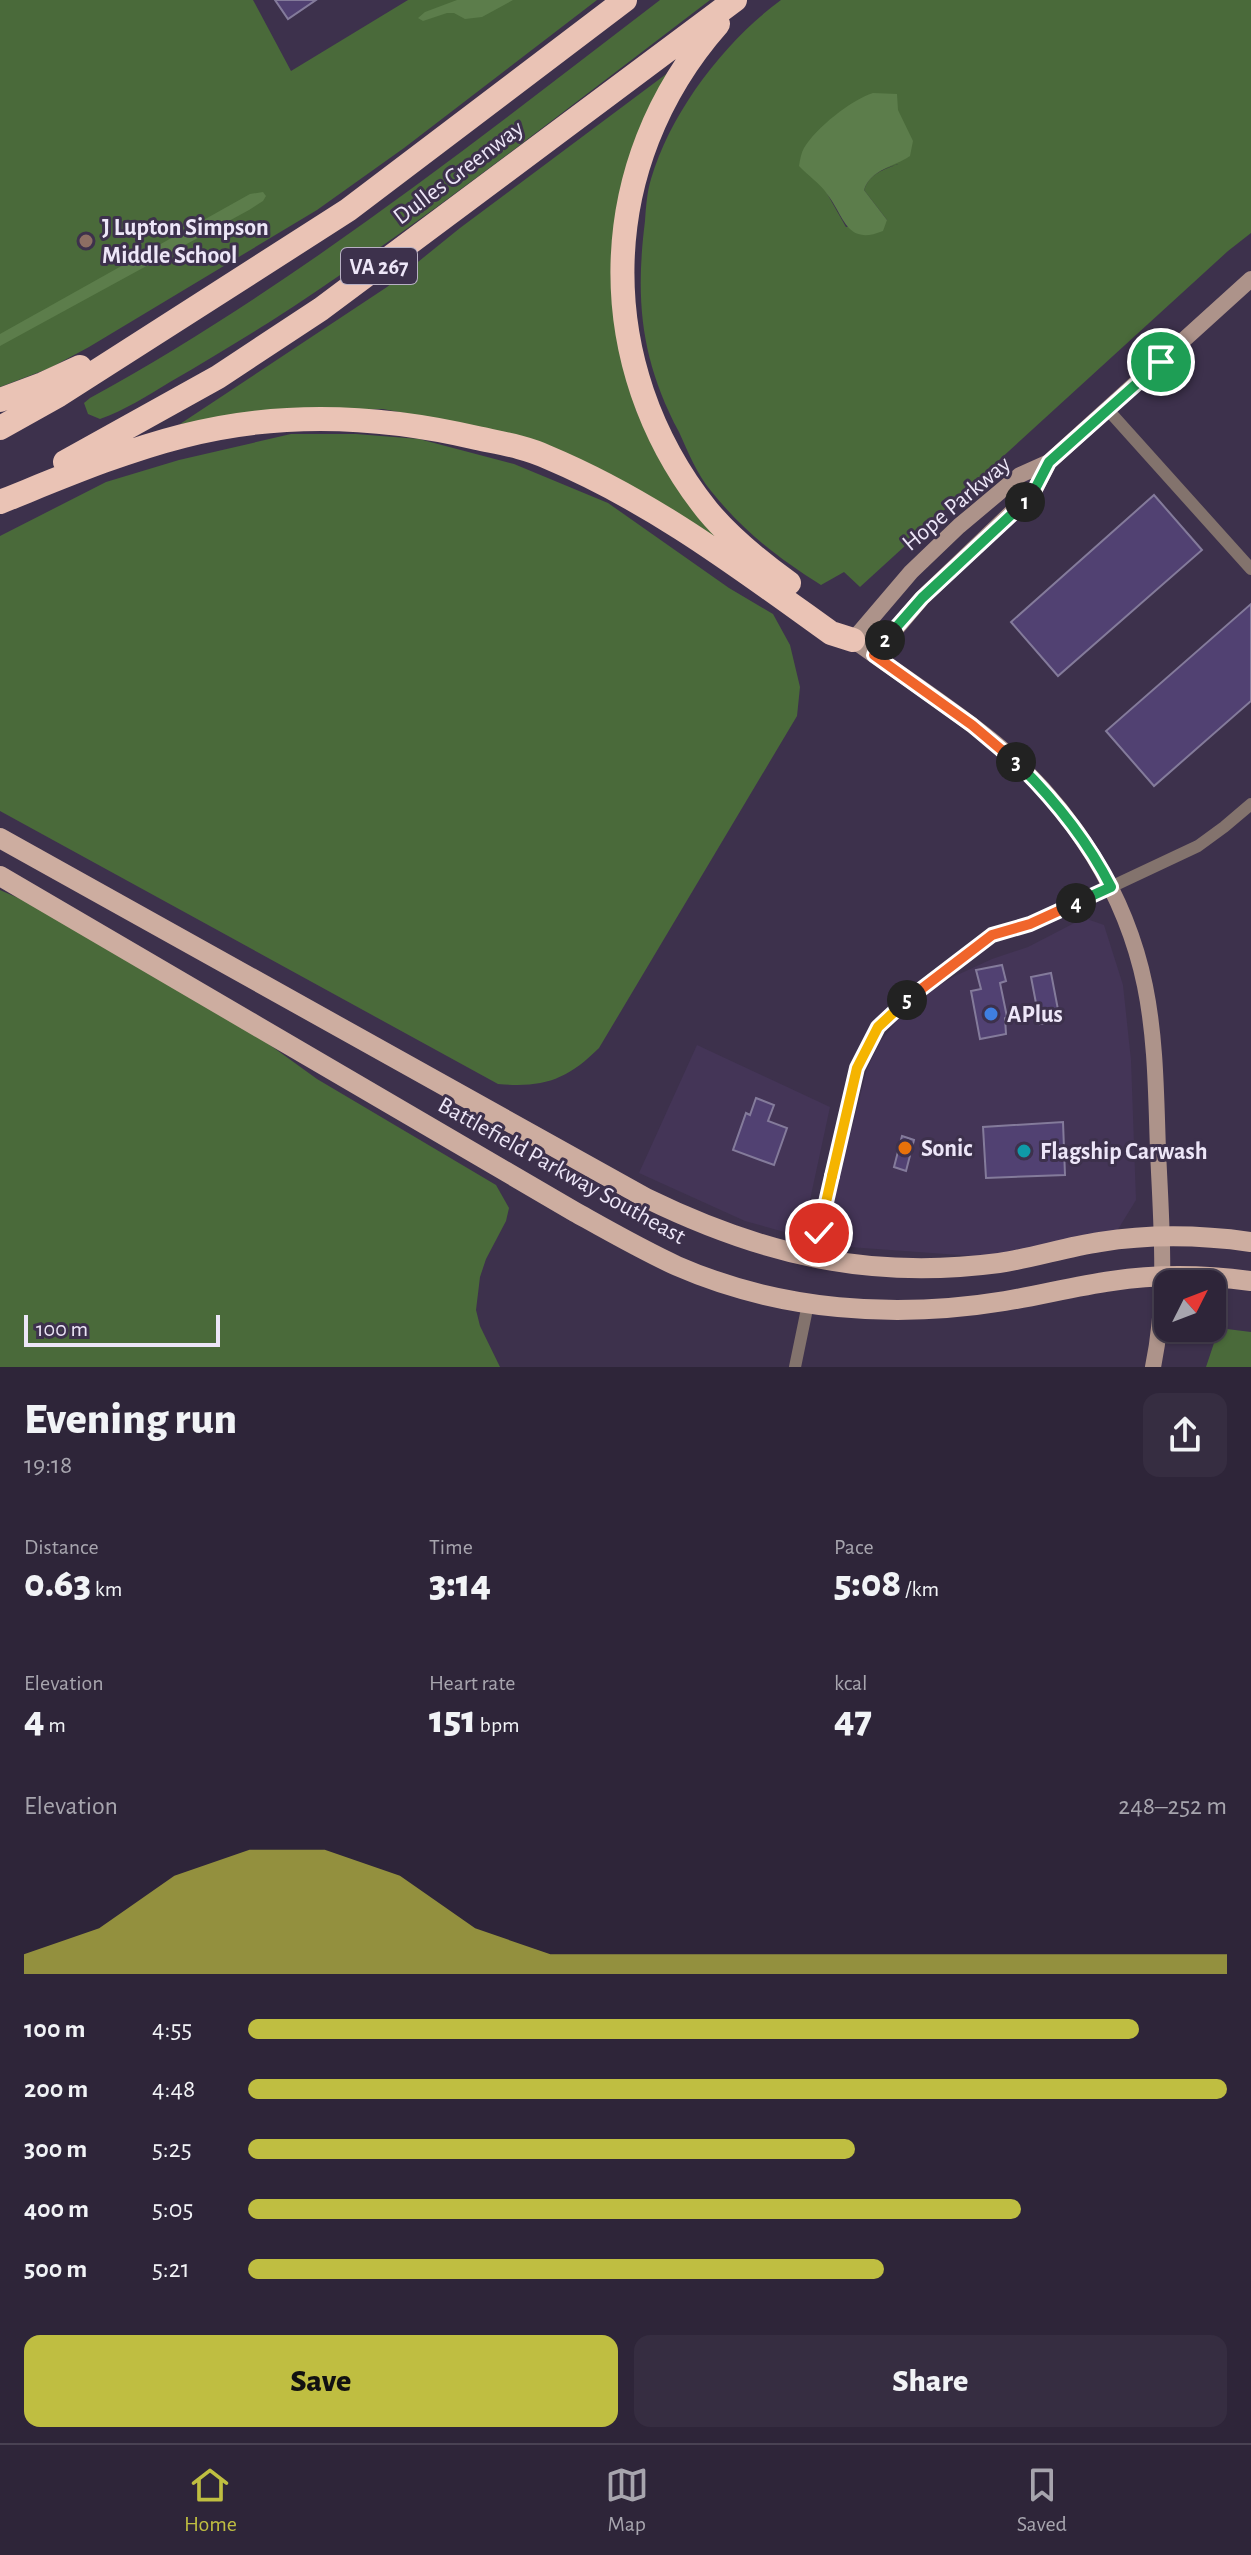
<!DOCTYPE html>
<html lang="en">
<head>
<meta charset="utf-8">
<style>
	:root { --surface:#2e2539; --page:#362d41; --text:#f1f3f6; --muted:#a7a5ae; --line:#494253; --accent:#bfbe41 }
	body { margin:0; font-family:"Alegreya Sans",sans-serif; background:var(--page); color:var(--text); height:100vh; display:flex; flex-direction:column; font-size:30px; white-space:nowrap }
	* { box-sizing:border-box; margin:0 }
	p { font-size:26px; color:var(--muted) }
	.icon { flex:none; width:44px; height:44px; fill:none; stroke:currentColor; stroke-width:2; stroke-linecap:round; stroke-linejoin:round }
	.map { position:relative; height:1367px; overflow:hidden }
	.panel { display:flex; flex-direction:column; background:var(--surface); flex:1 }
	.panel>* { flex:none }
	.needle { width:52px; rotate:48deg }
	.tools { position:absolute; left:1154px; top:1270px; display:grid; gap:16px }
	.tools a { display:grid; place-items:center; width:72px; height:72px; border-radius:16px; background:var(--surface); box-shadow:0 2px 6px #0004,0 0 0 2px var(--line); font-size:40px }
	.scale { position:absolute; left:24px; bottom:20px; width:196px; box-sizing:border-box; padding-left:8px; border:4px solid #ede6f8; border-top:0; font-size:22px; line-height:28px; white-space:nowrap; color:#ede6f8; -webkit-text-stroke:6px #3d314c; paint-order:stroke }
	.pin { position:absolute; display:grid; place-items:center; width:68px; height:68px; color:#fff; margin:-34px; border:4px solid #fff; border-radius:50%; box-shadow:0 2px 8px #0007 }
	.km { position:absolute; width:40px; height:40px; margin:-20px; border-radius:50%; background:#222; color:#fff; font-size:22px; line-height:40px; text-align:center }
	.round { display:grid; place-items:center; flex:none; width:84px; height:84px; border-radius:16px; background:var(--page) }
	.overview { display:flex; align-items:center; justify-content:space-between; height:136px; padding:0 24px }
	h1 { font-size:44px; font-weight:800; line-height:60px }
	.stats { display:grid; grid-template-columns:repeat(3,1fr); gap:12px; height:136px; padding:8px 24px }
	.stats div { display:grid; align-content:center }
	.stats b { font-size:40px; font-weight:800 }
	.stats small { font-size:22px; font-weight:400 }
	.stats p { font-size:22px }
	.chart { height:224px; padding:16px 24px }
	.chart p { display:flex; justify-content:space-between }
	.chart svg { width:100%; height:144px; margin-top:8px; fill:var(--accent); opacity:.7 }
	.primary-button { display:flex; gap:16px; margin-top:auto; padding:16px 24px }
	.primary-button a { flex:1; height:92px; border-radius:16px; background:var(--accent); color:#111; font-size:32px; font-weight:800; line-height:92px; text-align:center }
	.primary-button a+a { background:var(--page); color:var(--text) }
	ul { padding:0 24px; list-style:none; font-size:26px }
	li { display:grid; grid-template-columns:128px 96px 1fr; align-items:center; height:60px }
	li i { height:20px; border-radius:10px; background:var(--accent) }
	.menu { display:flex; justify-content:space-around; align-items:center; height:112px; border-top:2px solid var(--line); background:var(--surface); font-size:22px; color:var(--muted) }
	.menu a { display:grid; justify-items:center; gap:4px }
	.menu .current { color:var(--accent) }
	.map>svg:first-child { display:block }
</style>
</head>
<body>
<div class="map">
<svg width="1251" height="1367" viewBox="0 0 1251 1367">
	<rect width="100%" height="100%" fill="#3d314c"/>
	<!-- built -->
	<path fill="#443557" d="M1084,918L1104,925L1123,985L1131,1060L1136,1200L1117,1231L987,1257L835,1246L826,1229L867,1069L880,1042L897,1021L935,988L955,976L992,959L1028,947Z
		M697,1045L830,1107L802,1237L745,1221L639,1173Z"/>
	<!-- green -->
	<path fill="#4a6a3a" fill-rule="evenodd" d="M0,0H253L291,71L408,0H597L404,148L317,210L89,347L50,368L0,387Z
		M660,0H710C565,110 422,224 268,323C236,343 203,363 170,382C147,396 125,410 100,419L88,414L84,403L90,398C294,286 476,141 660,0Z
		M781,0H1251V233L1228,251L860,587L844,572L821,585C777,557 744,532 711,491C697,474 688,452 679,432C641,360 635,301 645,221C646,207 647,192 651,179C671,111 725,41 781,0ZM898,164C883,170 870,173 864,190L887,220L846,227L825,190Z
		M681,63L646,121L620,346L636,410L667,473L719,540L473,426L383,409L277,412L180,424L387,287L460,228Z
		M291,434H356L419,439L514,464L608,503L729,588L773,614L790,645L800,687L797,716L599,1048C567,1080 543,1088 498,1084L0,811V536L106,482L179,460Z
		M0,890L34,905L241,1024L317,1079L496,1185L509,1208L506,1221L486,1259L480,1277L476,1310L480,1326L500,1367H0Z
		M1219,1328L1251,1332V1367H1206Z"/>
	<!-- forest -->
	<path fill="#5c7d4b" d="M457,0H513L482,17L465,19L454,13H447L423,21L418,18L425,12Z
		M873,93L897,94L898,110L913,141L910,156C894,167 871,169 864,190L887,220L883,231C846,246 845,217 827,194C820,183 808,176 799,166C800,160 801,153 804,148C816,128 851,100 873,93Z
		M263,192L266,196L263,201L249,210L0,346V334L250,194Z"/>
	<!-- building -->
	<path fill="#514172" stroke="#847b9b" stroke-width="2" d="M275,0H316L288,19Z
		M1154,495L1202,550L1058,676L1011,622Z
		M1251,604V701L1154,786L1106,731Z
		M1002,965L1006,981L1000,983L1007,1017L1005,1018L1006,1034L980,1039L971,991L981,989L976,970Z
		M1051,973L1060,1020L1040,1024L1031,977Z
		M756,1098L774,1105L768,1121L787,1128L774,1165L733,1150L746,1113L750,1115Z
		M1063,1122L1065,1175L986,1178L983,1127Z
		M902,1136L914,1140L906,1171L894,1167Z"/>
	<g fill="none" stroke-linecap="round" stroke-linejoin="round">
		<!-- street -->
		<path stroke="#83736d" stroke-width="12" d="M1109,411L1251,569
			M813,1258L857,1068L878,1027L909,999L992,935L1047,917L1198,846L1224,827L1251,804
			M795,1367L808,1304"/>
		<!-- secondary -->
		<path stroke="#ad938a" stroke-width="16" d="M874,655L922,598L1034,491L1049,462
			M1153,1367C1168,1295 1161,1223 1158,1150C1156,1095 1156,1040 1145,986C1126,893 1072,809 1000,747C953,708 902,676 853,640L911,572L959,526L1020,475L1049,462L1251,279"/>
		<!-- primary -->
		<path stroke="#cdada0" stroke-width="20" d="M0,838L646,1198C763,1255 869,1280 999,1263C1033,1258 1066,1247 1100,1242C1150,1234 1201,1235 1251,1242
			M0,876L575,1212C609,1231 642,1250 677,1266C780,1311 895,1319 1005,1301C1041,1295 1076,1286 1112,1281C1158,1274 1205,1275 1251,1281"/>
		<!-- highway -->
		<path stroke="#eac3b5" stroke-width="24" d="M718,24C594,165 591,364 707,510C730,538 760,562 789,583
			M0,400L43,384L80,367
			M0,428L59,395L348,210L625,0
			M65,462L218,377L321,309L735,0
			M0,502C60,478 120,452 183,436C280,411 379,415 477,438C500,443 526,447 547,457C652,501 739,567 831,633L853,640"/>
	</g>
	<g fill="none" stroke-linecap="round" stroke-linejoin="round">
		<defs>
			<path id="split-1" d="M1025,502L1034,491L1049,462L1161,362"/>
			<path id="split-2" d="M885,640L922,598L1025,502"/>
			<path id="split-3" d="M885,640L874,655L972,725L1016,762"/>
			<path id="split-4" d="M1016,762C1054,799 1087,840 1111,887L1076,903"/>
			<path id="split-5" d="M907,1000L992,935L1030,924L1076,903"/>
			<path id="split-6" d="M832,1176L857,1068L878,1027L907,1000"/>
			<path id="split-7" d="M819,1233L832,1176"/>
		</defs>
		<!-- split-1 casing -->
		<use href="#split-1" stroke="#fff" stroke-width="16"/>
		<!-- split-2 casing -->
		<use href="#split-2" stroke="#fff" stroke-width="16"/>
		<!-- split-3 casing -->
		<use href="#split-3" stroke="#fff" stroke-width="16"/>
		<!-- split-4 casing -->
		<use href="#split-4" stroke="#fff" stroke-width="16"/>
		<!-- split-5 casing -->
		<use href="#split-5" stroke="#fff" stroke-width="16"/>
		<!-- split-6 casing -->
		<use href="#split-6" stroke="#fff" stroke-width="16"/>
		<!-- split-7 casing -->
		<use href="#split-7" stroke="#fff" stroke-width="16"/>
		<!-- split-1 -->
		<use href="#split-1" stroke="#22a559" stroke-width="10"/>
		<!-- split-2 -->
		<use href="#split-2" stroke="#22a559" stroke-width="10"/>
		<!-- split-3 -->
		<use href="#split-3" stroke="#f0652b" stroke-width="10"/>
		<!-- split-4 -->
		<use href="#split-4" stroke="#22a559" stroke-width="10"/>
		<!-- split-5 -->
		<use href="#split-5" stroke="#f0652b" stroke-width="10"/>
		<!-- split-6 -->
		<use href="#split-6" stroke="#f5b400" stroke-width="10"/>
		<!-- split-7 -->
		<use href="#split-7" stroke="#f5b400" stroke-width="10"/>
	</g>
	<!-- markers -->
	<circle fill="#8d6e63" stroke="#3d314c" stroke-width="3" cx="86" cy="241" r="8"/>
	<circle fill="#3f7fe0" stroke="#3d314c" stroke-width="3" cx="991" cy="1014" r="8"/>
	<circle fill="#e8710a" stroke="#3d314c" stroke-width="3" cx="905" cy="1148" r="8"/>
	<circle fill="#0f9aa8" stroke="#3d314c" stroke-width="3" cx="1024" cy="1151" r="8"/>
	<g text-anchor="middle" stroke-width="6" stroke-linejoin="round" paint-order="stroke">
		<!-- shield labels -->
		<rect fill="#3d314c" stroke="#b8b0c4" stroke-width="2" x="341" y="248" width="76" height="36" rx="6"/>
		<g font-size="22" font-weight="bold" fill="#ede6f8">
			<text x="379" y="274">VA 267</text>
		</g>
		<!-- street labels -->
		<g font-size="24" fill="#ede6f8" stroke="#3d314c">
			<text transform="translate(458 172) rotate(-37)" y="8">Dulles Greenway</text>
			<text transform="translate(956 503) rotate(-40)" y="8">Hope Parkway</text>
			<text transform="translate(562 1170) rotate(29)" y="8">Battlefield Parkway Southeast</text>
		</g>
		<!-- poi labels -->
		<g font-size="24" font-weight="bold" fill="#ede6f8" stroke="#3d314c" text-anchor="start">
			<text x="102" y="235">J Lupton Simpson<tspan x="102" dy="28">Middle School</tspan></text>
			<text x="1007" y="1022">APlus</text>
			<text x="921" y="1156">Sonic</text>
			<text x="1040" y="1159">Flagship Carwash</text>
		</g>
	</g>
</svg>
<div class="tools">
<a><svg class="needle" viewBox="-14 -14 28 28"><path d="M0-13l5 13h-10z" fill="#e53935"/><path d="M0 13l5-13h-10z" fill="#a7a5ae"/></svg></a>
</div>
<div class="scale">100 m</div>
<div class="pin" style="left:1161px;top:362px;background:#1e9e55"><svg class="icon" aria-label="arrive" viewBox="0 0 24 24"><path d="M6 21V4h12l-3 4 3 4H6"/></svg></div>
<div class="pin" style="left:819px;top:1233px;background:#d93025"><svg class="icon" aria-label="check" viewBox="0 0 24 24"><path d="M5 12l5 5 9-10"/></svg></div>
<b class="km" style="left:1025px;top:502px">1</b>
<b class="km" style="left:885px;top:640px">2</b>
<b class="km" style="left:1016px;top:762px">3</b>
<b class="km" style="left:1076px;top:903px">4</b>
<b class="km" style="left:907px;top:1000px">5</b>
</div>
<section class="panel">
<div class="overview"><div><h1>Evening run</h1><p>19:18</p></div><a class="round"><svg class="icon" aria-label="share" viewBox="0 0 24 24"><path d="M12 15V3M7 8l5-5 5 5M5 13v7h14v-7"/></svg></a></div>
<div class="stats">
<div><p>Distance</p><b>0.63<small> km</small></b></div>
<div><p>Time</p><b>3:14</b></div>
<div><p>Pace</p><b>5:08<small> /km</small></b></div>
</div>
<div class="stats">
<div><p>Elevation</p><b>4<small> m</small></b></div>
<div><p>Heart rate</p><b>151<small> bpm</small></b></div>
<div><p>kcal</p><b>47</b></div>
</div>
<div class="chart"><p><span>Elevation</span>248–252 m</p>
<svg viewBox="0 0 160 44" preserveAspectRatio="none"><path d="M0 44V38L10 30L20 14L30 6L40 6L50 14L60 30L70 38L80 38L90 38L100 38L110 38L120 38L130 38L140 38L150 38L160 38V44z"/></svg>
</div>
<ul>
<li><b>100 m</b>4:55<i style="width:91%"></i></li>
<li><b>200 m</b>4:48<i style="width:100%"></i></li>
<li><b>300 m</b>5:25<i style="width:62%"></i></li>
<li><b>400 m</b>5:05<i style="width:79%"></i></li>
<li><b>500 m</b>5:21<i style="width:65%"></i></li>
</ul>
<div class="primary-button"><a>Save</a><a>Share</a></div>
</section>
<nav class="menu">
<a class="current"><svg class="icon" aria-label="home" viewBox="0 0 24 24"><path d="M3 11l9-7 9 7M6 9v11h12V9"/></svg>Home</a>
<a><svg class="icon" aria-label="map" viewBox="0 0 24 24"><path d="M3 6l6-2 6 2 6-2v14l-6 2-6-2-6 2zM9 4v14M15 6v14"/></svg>Map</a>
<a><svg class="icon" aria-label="saved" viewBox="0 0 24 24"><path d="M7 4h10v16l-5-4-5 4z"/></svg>Saved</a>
</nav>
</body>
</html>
